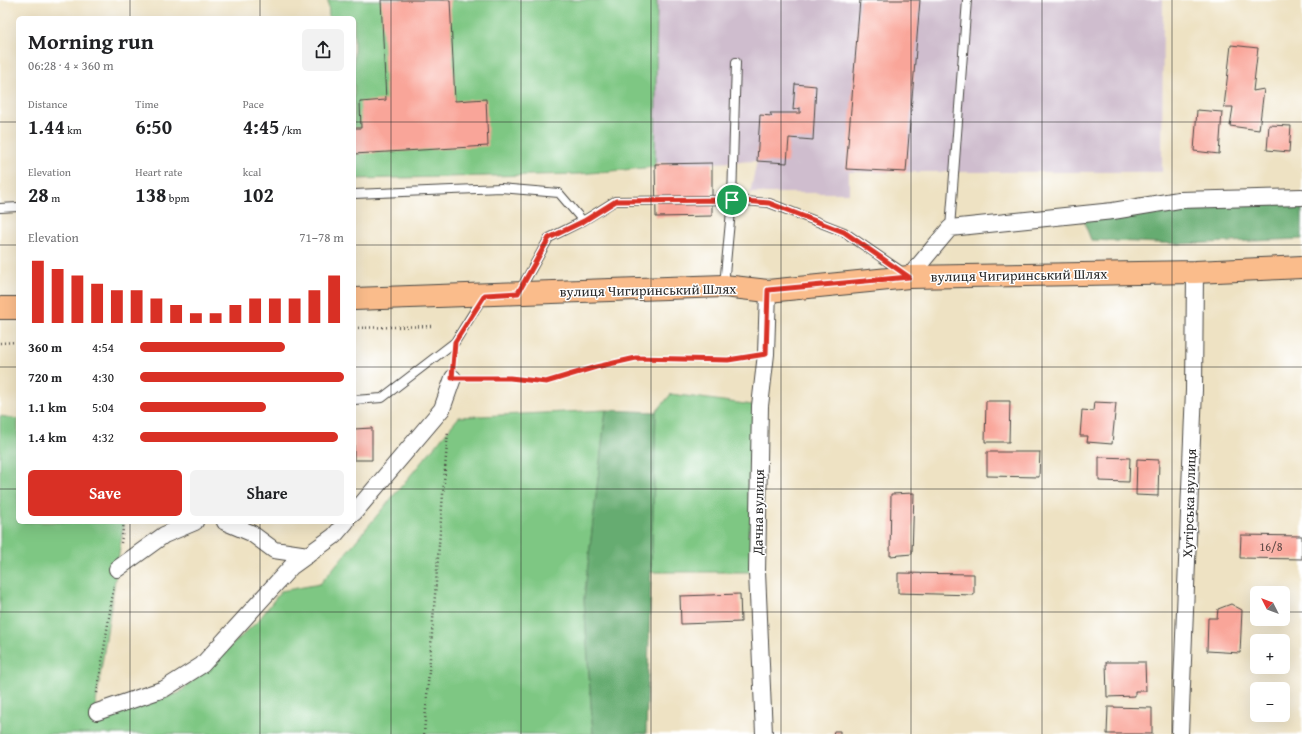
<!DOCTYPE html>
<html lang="en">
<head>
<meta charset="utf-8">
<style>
	:root { --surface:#fff; --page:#f2f2f2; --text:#202124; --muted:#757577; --accent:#d93025 }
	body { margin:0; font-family:"Gentium Book Plus",serif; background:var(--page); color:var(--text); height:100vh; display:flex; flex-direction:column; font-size:15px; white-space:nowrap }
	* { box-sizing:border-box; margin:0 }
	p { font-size:13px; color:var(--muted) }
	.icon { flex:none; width:22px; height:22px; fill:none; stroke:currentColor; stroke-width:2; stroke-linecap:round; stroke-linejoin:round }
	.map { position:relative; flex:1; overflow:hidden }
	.drawer { position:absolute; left:16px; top:16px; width:340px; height:508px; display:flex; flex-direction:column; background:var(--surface); border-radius:6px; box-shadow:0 4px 16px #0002 }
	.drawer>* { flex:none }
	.needle { width:26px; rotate:312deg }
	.tools { position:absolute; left:1250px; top:586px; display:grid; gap:8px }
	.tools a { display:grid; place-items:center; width:40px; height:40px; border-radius:6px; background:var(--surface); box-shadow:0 4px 16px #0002; font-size:20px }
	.pin { position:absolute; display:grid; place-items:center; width:34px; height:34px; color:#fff; margin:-17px; border:2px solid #fff; border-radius:50%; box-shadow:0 1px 4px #0007 }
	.round { display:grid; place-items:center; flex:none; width:42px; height:42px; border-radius:6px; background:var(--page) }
	.summary { display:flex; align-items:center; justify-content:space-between; height:68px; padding:0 12px }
	h1 { font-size:22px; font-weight:700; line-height:30px }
	.stats { display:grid; grid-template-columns:repeat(3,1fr); gap:6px; height:68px; padding:4px 12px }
	.stats div { display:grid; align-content:center }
	.stats b { font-size:20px; font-weight:700 }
	.stats small { font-size:11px; font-weight:400 }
	.stats p { font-size:11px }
	.chart { height:112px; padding:8px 12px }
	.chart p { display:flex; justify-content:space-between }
	.chart svg { width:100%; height:72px; margin-top:4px; stroke:var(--accent); stroke-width:6 }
	.button { display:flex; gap:8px; margin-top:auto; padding:8px 12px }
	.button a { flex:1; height:46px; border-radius:6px; background:var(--accent); color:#fff; font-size:16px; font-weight:700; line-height:46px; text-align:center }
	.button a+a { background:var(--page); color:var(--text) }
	ul { padding:0 12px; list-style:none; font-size:13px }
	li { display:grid; grid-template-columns:64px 48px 1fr; align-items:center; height:30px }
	li i { height:10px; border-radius:5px; background:var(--accent) }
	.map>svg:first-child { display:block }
</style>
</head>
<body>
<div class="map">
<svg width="1302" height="734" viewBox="0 0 1302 734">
	<rect width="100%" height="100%" fill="#fff"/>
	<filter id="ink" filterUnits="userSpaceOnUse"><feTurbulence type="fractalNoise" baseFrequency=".025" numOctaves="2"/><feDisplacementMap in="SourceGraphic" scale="8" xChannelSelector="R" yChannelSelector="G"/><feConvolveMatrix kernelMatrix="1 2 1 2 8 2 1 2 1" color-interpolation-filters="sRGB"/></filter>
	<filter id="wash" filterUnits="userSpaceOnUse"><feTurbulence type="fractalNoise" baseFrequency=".012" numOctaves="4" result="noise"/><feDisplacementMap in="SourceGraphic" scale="16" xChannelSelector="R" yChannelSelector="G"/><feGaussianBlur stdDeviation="0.9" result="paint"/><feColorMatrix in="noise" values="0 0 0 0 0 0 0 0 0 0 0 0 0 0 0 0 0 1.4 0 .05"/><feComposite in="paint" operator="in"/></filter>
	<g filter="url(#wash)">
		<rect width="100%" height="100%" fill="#eee2c3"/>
		<!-- industrial -->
		<path fill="#cfbdce" d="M657,0H1163L1162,172H849V193H750L757,161L712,163H657L655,164Z"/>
		<!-- green -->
		<path fill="#7ec783" stroke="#547957" d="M328,0H657L655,167L579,174L354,179V18H329Z
			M671,394L760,406L757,572H651L656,412Z
			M606,410L584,599L593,734H0V416L18,419V522H124L93,722L179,693L258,621L281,591L320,584L459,417Z"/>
		<!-- forest -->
		<path fill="#66ac71" stroke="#486c4e" d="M1302,202V239L1181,244L1091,240L1082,217L1109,209Z
			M606,410L656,412L646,734H593L584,599Z"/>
		<g id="blocks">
			<!-- building -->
			<path fill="#f9a599" d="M381,0H450L455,101L486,99L488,146L354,154V128H361L360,102L386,100Z
				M860,0H920L906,172L846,169Z
				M1231,45L1258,48L1253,91L1264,89L1259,130L1230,126L1233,107H1224Z
				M795,84L816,86L813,140L789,138L787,163L757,161L760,115L772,116L770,113H800V108L793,110Z
				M1197,110L1222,112L1219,154L1194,151Z
				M1269,125L1291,126L1289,152L1267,150Z
				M712,163V216L656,217L655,164Z
				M986,401H1010L1009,442H985Z
				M1094,402L1116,403L1112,444L1087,442L1088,436H1080L1082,410L1093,411Z
				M372,428V460H354V429Z
				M987,452H1040L1039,477L987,476Z
				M1099,457L1130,458L1129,482L1099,481Z
				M1137,459L1159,460L1158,496L1136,495Z
				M914,493L912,554L890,556L891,494Z
				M1241,535L1302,536V559L1240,558Z
				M898,573L974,574V595L898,593Z
				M740,594L741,622L681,624L680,596Z
				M1231,604L1242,610L1240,653L1207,651L1208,618H1217L1218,609Z
				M1106,662H1145L1146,691H1135V696L1107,697Z
				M1108,707L1152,708V734H1107Z
				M834,731H840V734H833Z"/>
		</g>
	</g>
	<g filter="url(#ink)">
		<use href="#blocks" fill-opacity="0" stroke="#484642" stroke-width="1"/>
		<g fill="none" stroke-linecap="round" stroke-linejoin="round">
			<defs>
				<path id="lane" d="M354,194L501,188L559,193L583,221
					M0,208L18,207
					M950,228L967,0
					M724,285L732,200L736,62
					M520,290L549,238L583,221L615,201L732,200L769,203L844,232L904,273
					M354,400L382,398L455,342L483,297"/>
				<path id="street" d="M909,277L950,228L1113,211L1179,200L1302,197
					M354,513L442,409L453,378
					M225,522L251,533L274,550L308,555
					M117,569L164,535L195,522
					M97,712L164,689L202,665L291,567L334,536L346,522
					M764,734L757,572L760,406L766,354L768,291
					M1180,734L1194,390L1195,272"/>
				<path id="primary" d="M354,299L724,286L768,291L909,277L1195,272L1302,267
					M0,308H18"/>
			</defs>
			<!-- lane casing -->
			<use href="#lane" stroke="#484642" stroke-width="10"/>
			<!-- street casing -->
			<use href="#street" stroke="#484642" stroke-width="18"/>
			<!-- primary casing -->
			<use href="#primary" stroke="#484642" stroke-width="24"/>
			<!-- path -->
			<path stroke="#484642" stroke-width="2.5" stroke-dasharray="1 3" stroke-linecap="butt" d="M354,328L433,326
				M0,343L18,342
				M471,378H510L547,381L596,367L636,358L728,360L748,357
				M121,543L124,522
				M97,693L114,586
				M424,734L448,431"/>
			<!-- lane -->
			<use href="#lane" stroke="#fff" stroke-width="8"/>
			<!-- street -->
			<use href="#street" stroke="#fff" stroke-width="16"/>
			<!-- primary -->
			<use href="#primary" stroke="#fabc8b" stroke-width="22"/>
		</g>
	</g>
	<g fill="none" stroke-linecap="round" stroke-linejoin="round" filter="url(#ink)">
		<defs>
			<path id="route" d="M732,200L769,203L844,232L909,277L768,290L766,354L728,360L636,358L596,367L546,382L510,378H452L455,342L485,295L518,293L549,238L584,221L616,201Z"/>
		</defs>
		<!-- route casing -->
		<use href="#route" stroke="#fff" stroke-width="8"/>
		<!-- route -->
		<use href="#route" stroke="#d93025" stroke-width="5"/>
	</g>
	<!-- grid -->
	<path fill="none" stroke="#2b2b2b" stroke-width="1" stroke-opacity="0.55" d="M130,0V18M260,0V18M391,0V734M521,0V734M651,0V734M781,0V734M911,0V734M1042,0V734M1172,0V734M0,122H18M354,122H1302M0,245H18M354,245H1302M0,367H18M354,367H1302M0,489H18M354,489H1302M130,522V734M260,522V734M0,612H1257M1283,612H1302"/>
	<g text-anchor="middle" stroke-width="3" stroke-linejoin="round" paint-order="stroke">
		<!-- number labels -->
		<g font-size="12" fill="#5e4a46">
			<text x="1271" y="551">16/8</text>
		</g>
		<!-- street labels -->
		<g font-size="14" fill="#2b2b2b" stroke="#fff">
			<text transform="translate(1019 275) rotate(-1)" y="5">вулиця Чигиринський Шлях</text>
			<text transform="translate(648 290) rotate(-1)" y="5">вулиця Чигиринський Шлях</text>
			<text transform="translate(1189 503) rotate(-88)" y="5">Хутірська вулиця</text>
			<text transform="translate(758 512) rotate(-89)" y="5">Дачна вулиця</text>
		</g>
	</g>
</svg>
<div class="tools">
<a><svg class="needle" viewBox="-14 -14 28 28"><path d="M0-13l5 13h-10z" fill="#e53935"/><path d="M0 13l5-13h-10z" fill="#757577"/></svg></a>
<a>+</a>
<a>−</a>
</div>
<div class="pin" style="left:732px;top:200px;background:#1e9e55"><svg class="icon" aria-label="arrive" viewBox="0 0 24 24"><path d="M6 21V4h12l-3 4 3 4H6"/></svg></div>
<section class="drawer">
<div class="summary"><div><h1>Morning run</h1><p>06:28 · 4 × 360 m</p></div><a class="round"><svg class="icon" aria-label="share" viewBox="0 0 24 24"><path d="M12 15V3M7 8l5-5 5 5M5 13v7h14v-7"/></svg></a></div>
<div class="stats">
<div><p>Distance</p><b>1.44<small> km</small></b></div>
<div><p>Time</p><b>6:50</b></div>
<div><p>Pace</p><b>4:45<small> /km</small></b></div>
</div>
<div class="stats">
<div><p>Elevation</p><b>28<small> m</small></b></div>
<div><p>Heart rate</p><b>138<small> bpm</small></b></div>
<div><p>kcal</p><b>102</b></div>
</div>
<div class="chart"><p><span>Elevation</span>71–78 m</p>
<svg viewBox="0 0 160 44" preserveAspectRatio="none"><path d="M5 44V6M15 44V11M25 44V15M35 44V20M45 44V24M55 44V24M65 44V29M75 44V33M85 44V38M95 44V38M105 44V33M115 44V29M125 44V29M135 44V29M145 44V24M155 44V15"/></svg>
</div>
<ul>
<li><b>360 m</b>4:54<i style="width:71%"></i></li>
<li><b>720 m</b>4:30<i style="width:100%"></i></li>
<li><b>1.1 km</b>5:04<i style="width:62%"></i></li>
<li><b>1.4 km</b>4:32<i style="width:97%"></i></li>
</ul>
<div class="button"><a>Save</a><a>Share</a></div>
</section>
</div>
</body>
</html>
